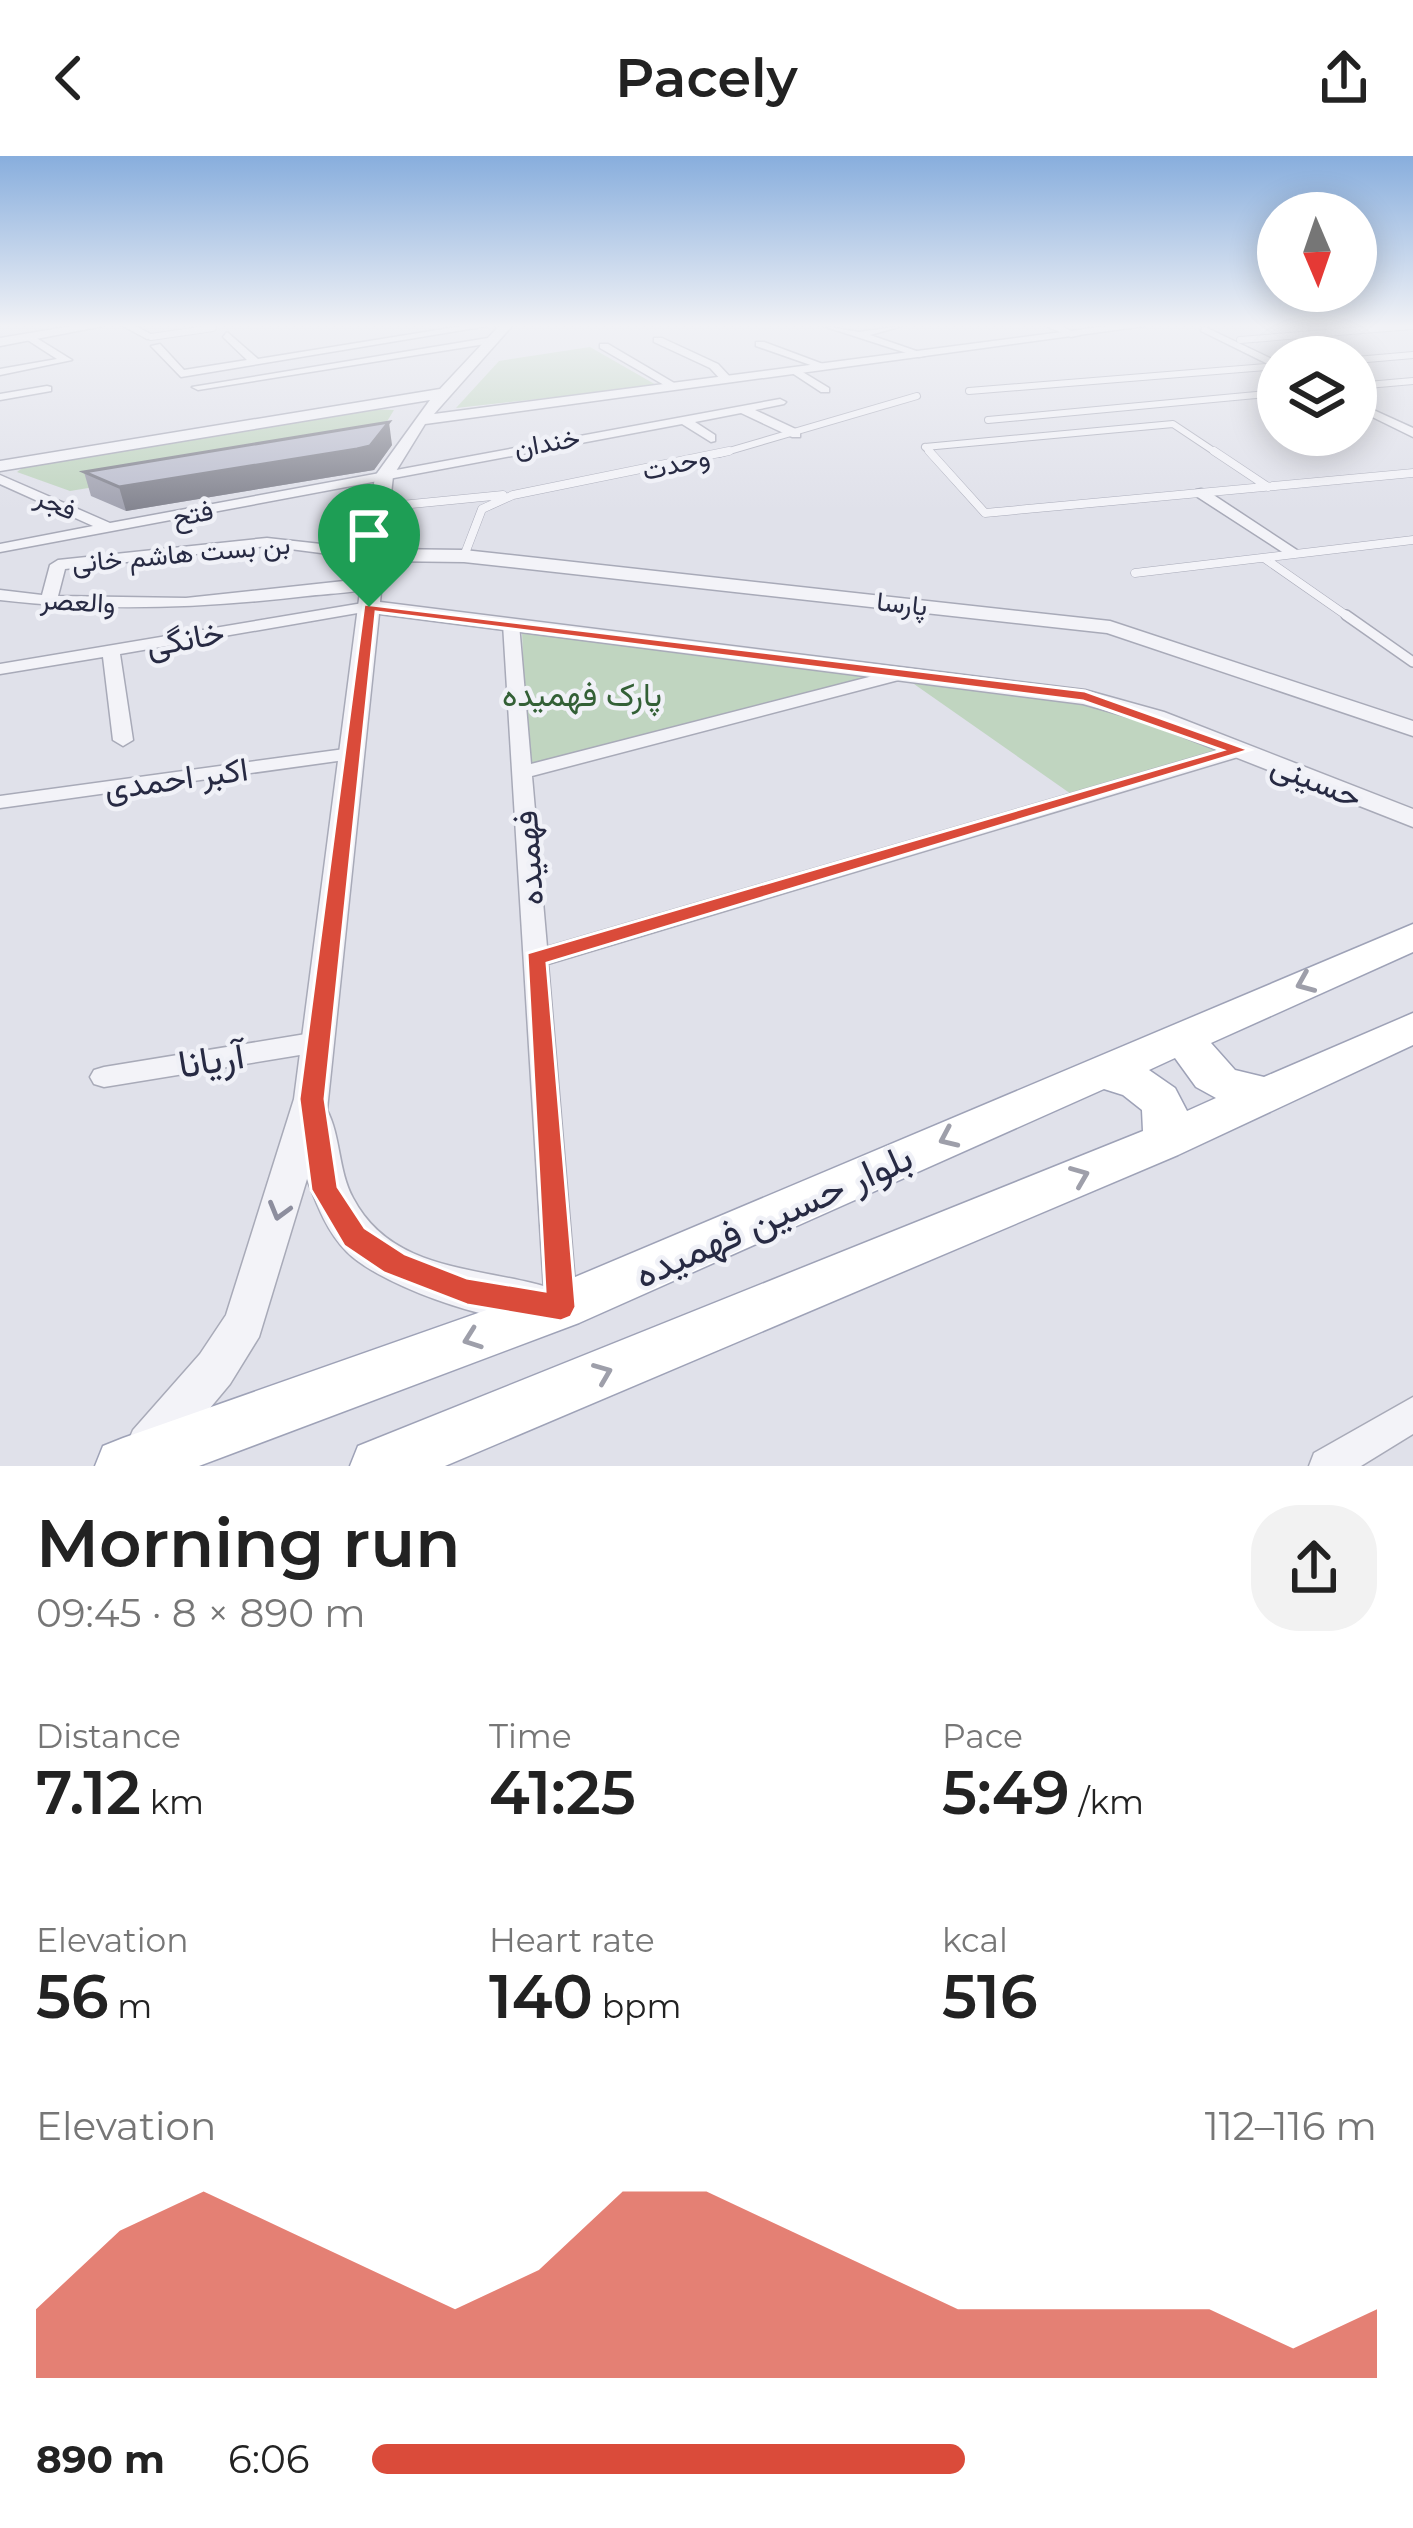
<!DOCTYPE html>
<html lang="en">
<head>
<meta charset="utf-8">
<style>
	:root { --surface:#fff; --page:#f2f2f2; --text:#222; --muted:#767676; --accent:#da4b3a }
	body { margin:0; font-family:Montserrat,Vazirmatn,sans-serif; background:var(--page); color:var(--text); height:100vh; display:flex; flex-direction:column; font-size:45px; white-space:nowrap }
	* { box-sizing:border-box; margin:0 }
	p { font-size:39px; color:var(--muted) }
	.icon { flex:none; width:66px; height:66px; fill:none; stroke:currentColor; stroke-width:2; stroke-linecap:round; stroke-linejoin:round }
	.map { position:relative; height:1310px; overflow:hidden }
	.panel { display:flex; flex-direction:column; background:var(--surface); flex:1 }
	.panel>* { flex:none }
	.needle { width:78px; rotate:178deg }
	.fabs { position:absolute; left:1257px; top:36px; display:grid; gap:24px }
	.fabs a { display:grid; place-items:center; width:120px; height:120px; border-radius:50%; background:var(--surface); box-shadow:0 6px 30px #0003; font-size:60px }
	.pin { position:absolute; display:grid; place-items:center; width:102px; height:102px; color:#fff; margin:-123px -51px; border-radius:50% 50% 50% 0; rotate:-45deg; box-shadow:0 0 12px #0007 }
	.pin .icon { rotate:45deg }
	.round { display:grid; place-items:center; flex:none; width:126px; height:126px; border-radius:48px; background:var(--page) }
	.head { display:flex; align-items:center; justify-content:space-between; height:204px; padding:0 36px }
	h1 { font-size:66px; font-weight:600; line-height:90px }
	.figures { display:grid; grid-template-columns:repeat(3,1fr); gap:18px; height:204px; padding:12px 36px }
	.figures div { display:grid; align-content:center }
	.figures b { font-size:60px; font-weight:600 }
	.figures small { font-size:33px; font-weight:400 }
	.figures p { font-size:33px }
	.chart { height:336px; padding:24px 36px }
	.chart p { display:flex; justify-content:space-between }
	.chart svg { width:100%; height:216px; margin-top:12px; fill:var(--accent); opacity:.7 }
	ul { padding:0 36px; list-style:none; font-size:39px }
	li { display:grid; grid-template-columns:192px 144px 1fr; align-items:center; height:90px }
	li i { height:30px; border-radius:15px; background:var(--accent) }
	header { display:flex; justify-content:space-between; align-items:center; height:156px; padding:0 36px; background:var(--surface); font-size:54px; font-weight:600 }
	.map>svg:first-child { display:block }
</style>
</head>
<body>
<header><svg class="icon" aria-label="back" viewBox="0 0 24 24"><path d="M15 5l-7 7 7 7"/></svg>Pacely<svg class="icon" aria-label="share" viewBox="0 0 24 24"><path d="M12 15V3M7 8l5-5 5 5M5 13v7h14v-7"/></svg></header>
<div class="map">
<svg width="1413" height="1310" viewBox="0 0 1413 1310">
	<rect width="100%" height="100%" fill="#e0e1ea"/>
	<!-- green -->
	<path fill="#c0d5c0" d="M590,191L658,230L456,252L499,205Z
		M366,253L394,254L375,285L70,335L17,316L25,310Z
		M522,475L878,518L527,609Z
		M904,521L1082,543L1226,593L1071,638Z"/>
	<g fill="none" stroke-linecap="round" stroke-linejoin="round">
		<defs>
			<path id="service-far2" d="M151,181L213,172
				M1240,184L1412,170
				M1356,204L1413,199
				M1356,230L1413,225
				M969,235L1278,210
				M988,264L1278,237
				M925,291L932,298
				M925,291L1173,268L1218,298
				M719,298L917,240"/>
			<path id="service-far1" d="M929,295L985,357L1413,317
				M1214,295L1268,331
				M381,351L503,339
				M464,400L482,353L513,339L729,295
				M1264,402L1350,462
				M1135,417L1413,384"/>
			<path id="service" d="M1346,459L1413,506"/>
			<path id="minor" d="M123,170H136L156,181L147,183Z
				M462,170H487L181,221L151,190L160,188L184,214L247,204L223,181L227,176L258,203Z
				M823,170L859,176L902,170L870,179L928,199L919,201Z
				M1046,170H1061L1080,179L1071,181Z
				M1203,170L1278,206V213L1201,175Z
				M30,178L72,204L0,219V213L57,203L26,183Z
				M494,181L498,186L198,234L192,231Z
				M654,182H662L718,208L733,224L723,226L710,212L654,186Z
				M756,186H764L831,211L822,213L756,190Z
				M600,188H608L681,231L671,233L600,192Z
				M796,212L829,232V236H821L792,217Z
				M47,230L51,231V235L0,244V238Z
				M780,243L786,246L784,248L755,254L800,275V281H792L741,257L695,266L715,279V285L711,286L682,268L0,396V388L93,370L0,328V319L110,367Z
				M1356,246L1413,272V281L1356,253Z
				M1201,333L1206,334L1303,398L1290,401L1196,340V334Z
				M267,382L375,394L383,399L375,404L267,390L65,413L58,440L186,442L372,422L380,427C362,438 330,437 307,440C204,452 103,456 0,444V434L42,439L50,409L58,404Z
				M369,446L375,448V454L120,498L133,584L123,590L113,584L103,501L0,518V508Z
				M511,463L519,468L531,608L904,512L913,517L910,521L532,620L547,791L1234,590H1248L1251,594L1248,598L548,808L577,1151L572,1161L561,1166L550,1161L545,1151L503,468Z
				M352,592L359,594L362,598L359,602L0,652V640Z
				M318,876L327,879L331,886L327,893L318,896L104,931L94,928L90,921L94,914L104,911Z
				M1413,1241V1278L1361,1310H1309L1314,1297Z"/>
			<path id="tertiary" d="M72,170H103L0,190V182Z
				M499,170H512L434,258L1108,170H1145L425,268L393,320L385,393L464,394L1110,465L1413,565V580L1107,477L464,406L384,405L380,446L1085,534L1164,556L1413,653V671L1146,566L1083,548L379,458L327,954C341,981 338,1014 353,1042C395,1122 492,1109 565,1137L571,1150L565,1163C520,1180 381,1131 347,1096C327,1076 317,1049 307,1023L259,1181L230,1228L165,1306L156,1310L133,1306L126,1290L133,1274L200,1198L226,1159L294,943L375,320L430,244L0,315V305L440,233Z"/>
			<path id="primary" d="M1413,768V796L1211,887L1235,914L1264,921L1413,857V889L1178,999L445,1310H350L358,1290L1143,975L1142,954L1123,939L1104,933L579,1167L199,1310H95L103,1290L123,1282L549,1132ZM1175,902L1196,931L1216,942L1187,955L1175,932L1149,914Z"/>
		</defs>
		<!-- service-far2 casing -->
		<use href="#service-far2" stroke="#a8aab8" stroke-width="8"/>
		<!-- service-far1 casing -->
		<use href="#service-far1" stroke="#a8aab8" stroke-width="9"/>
		<!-- service casing -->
		<use href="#service" stroke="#a8aab8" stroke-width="12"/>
		<!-- minor casing -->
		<use href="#minor" stroke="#a8aab8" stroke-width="3"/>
		<!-- tertiary casing -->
		<use href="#tertiary" stroke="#a8aab8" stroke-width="3"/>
		<!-- primary casing -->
		<use href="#primary" stroke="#9ea2b7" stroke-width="3"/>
		<!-- service-far2 -->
		<use href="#service-far2" stroke="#f3f3f8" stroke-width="6"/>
		<!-- service-far1 -->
		<use href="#service-far1" stroke="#f3f3f8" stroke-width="8"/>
		<!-- service -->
		<use href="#service" stroke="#f3f3f8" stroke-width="9"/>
		<!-- minor -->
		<use href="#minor" fill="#f3f3f8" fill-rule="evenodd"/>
		<!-- tertiary -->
		<use href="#tertiary" fill="#f3f3f8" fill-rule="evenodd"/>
		<!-- primary -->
		<use href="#primary" fill="#fff" fill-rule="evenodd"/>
	</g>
	<!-- wall -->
	<path fill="#a2a3b1" d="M392,289L374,314L126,355L91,340L84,316Z"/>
	<!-- shaded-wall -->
	<path fill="#848590" d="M389,266L392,289L374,314L126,355L119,331Z"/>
	<!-- building -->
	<path fill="#bcbece" stroke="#848590" stroke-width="3" d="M389,266L370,290L357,293L119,331L84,316Z"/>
	<!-- one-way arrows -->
	<defs><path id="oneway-chevron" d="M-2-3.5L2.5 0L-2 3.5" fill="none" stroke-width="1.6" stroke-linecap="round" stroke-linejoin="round" transform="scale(3)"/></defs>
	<g stroke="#9e9faa">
		<use href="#oneway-chevron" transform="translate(1305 827) rotate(157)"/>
		<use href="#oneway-chevron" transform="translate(948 982) rotate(156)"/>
		<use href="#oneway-chevron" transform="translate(1080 1020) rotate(-22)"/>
		<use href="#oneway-chevron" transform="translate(472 1183) rotate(160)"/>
		<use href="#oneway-chevron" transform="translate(603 1217) rotate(-22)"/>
	</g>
	<use stroke="#8d8e9e" href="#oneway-chevron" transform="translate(279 1055) rotate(106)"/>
	<!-- sky -->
	<linearGradient id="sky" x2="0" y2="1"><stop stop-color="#88aedd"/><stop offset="0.48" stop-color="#f1f2f6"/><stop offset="1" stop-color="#f1f2f6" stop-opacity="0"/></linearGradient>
	<rect width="1413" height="354" fill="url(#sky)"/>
	<!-- route -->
	<path fill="#da4b3a" stroke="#fff" stroke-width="3" fill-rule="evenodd" d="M364,448L1085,535L1250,594L547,807L576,1151L571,1161L561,1165L467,1149L384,1117L344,1090L311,1034L299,943ZM376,456L1083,545L1222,594L527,797L545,1135L467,1122L405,1098L365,1072L338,1031L325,943Z"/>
	<g text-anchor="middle" stroke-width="9" stroke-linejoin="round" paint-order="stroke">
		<!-- far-street labels -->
		<g font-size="27" fill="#272a43" stroke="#f0f1f7">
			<text transform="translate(547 287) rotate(-10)" y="9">خندان</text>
			<text transform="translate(676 308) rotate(-13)" y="9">وحدت</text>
			<text transform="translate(56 348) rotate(24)" y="9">فجر</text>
			<text transform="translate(193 358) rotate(-11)" y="9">فتح</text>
			<text transform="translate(181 398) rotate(-5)" y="9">بن بست هاشم خانی</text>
			<text transform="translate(78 446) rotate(3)" y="9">والعصر</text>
			<text transform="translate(902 448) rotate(6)" y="9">پارسا</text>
		</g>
		<!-- street labels -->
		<g font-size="33" fill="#272a43" stroke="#f0f1f7">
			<text transform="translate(185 482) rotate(-10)" y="12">خانگی</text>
			<text transform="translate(176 622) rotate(-8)" y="12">اکبر احمدی</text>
			<text transform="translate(1317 624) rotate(22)" y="12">حسینی</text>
			<text transform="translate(528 702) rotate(-94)" y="12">فهمیده</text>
		</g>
		<!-- park labels -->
		<g font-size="33" fill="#336036" stroke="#f0f1f7">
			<text x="582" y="550">پارک فهمیده</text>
		</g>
		<!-- near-street labels -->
		<g font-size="39" fill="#272a43" stroke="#f0f1f7">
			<text transform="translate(211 903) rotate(-9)" y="14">آریانا</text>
			<text transform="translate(773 1059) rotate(-24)" y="14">بلوار حسین فهمیده</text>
		</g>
	</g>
</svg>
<div class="fabs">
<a><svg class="needle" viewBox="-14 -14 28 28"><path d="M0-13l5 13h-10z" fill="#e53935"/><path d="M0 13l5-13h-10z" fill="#767676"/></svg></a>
<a><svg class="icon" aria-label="layers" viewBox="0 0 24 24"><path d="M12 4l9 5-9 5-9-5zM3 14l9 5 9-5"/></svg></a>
</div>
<div class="pin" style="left:369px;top:451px;background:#1e9e55"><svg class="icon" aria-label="arrive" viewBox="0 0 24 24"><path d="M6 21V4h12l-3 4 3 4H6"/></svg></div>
</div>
<section class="panel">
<div class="head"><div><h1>Morning run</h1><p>09:45 · 8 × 890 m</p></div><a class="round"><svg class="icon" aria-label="share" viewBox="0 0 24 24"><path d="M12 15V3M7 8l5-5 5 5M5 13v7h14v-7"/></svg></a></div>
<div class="figures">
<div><p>Distance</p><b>7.12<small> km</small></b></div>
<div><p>Time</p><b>41:25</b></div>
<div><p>Pace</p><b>5:49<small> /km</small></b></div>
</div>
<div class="figures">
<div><p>Elevation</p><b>56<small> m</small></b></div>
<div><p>Heart rate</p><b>140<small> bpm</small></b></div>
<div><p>kcal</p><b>516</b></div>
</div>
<div class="chart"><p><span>Elevation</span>112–116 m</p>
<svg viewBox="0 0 160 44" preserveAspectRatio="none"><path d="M0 44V30L10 14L20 6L30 14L40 22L50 30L60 22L70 6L80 6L90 14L100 22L110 30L120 30L130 30L140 30L150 38L160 30V44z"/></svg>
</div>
<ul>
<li><b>890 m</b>6:06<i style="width:59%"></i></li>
</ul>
</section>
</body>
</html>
